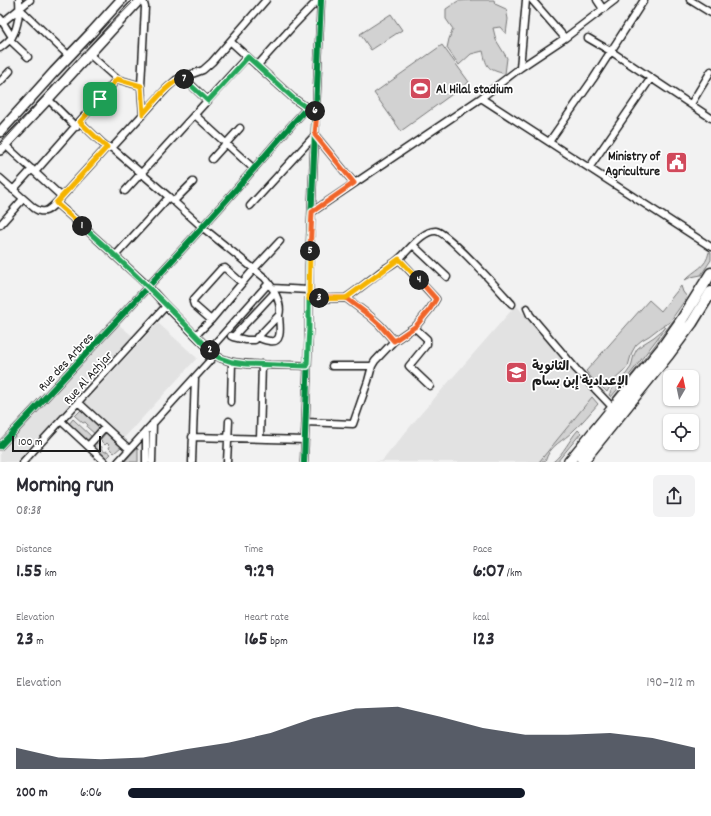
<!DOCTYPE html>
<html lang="en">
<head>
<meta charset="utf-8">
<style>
	:root { --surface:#fff; --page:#f2f2f3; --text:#2b2b33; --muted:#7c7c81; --accent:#111827 }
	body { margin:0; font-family:Dekko,"Playpen Sans Arabic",sans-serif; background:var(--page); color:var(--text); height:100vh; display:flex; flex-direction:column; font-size:15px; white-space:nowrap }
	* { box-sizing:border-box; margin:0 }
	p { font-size:13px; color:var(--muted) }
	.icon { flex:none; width:22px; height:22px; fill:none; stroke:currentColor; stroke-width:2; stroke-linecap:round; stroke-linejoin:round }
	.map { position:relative; height:462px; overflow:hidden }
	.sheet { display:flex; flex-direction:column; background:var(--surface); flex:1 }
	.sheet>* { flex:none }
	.needle { width:26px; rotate:9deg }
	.fabs { position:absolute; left:663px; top:370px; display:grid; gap:8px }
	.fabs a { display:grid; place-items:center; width:36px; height:36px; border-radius:6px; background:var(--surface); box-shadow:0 1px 3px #0004; font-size:20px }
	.scale { position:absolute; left:12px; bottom:10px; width:89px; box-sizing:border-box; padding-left:4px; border:2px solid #1c1c1c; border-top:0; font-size:11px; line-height:14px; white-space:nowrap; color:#1c1c1c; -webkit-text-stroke:3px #fff; paint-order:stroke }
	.pin { position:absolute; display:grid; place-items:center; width:34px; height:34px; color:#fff; margin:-17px; border-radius:8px; box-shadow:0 2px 6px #0006 }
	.km { position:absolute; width:20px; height:20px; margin:-10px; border-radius:50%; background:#222; color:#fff; font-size:11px; line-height:20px; text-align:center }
	.round { display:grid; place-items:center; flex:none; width:42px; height:42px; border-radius:6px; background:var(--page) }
	.head { display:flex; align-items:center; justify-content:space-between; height:68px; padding:0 16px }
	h1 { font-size:22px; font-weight:700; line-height:30px }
	.figures { display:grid; grid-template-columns:repeat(3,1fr); gap:6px; height:68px; padding:4px 16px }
	.figures div { display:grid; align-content:center }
	.figures b { font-size:20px; font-weight:700 }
	.figures small { font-size:11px; font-weight:400 }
	.figures p { font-size:11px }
	.chart { height:112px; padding:8px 16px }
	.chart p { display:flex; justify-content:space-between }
	.chart svg { width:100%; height:72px; margin-top:4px; fill:var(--accent); opacity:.7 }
	ul { padding:0 16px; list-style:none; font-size:13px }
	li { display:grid; grid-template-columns:64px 48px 1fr; align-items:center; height:30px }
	li i { height:10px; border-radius:5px; background:var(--accent) }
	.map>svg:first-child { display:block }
</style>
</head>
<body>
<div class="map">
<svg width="711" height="462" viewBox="0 0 711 462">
	<rect width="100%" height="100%" fill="#f2f2f2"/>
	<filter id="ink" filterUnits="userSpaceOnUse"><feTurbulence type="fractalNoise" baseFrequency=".025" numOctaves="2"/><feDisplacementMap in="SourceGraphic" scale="8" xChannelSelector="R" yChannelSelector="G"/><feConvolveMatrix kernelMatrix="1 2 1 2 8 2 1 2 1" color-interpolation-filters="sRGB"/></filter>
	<g filter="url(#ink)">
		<!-- built -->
		<path fill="#e2e2e2" d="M516,305L594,395L539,462H374L382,461L419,416Z
			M158,323L197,358L124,438L85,402Z
			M118,324L135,338L22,462H0V448Z"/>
		<!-- green -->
		<path fill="#d2d2d2" stroke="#777" d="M472,0H494L495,4L506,9L508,19L506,34L500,27L493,28L496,40L507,58L505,74C488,69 487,69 483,51L471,54L459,65L447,48L449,39L453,29L446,19V9L458,1Z
			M391,14L402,30L371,50L360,34Z
			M442,45L469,82L401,131L374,93Z
			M709,252L711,253V260L701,275L691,277L685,280C695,269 706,268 709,252Z
			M681,286L683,292L687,297L669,323L662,326L649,336L642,340L636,345L632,352L628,366L623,372L613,381L607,392L601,386L599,387L586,371L649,300L661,311Z
			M675,318L677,319L653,351L613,400L612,399L652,349Z
			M666,327L631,373L611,397L609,395L615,383L626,374L631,367L634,355L637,349L643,344L654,337Z
			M592,397L598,404C590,413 583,422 574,430C563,442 550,444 545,462H539Z
			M81,410L101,429L96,435L87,427L88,425L85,422L83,423L75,416Z
			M73,419L93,438L88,443L69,424Z
			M578,430L581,433L557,462H553C564,453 569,440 578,430Z
			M106,433L121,447L114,453L109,448L110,446L107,443L105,445L100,440Z
			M96,442L102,447L101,449L105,452L107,451L111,454L106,459L92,448Z
			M137,448L138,449V462H124Z"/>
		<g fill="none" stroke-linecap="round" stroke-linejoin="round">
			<defs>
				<path id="minor" d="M532,0L565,38
					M597,0L603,9
					M690,0L711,13
					M20,9L69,56
					M0,18L12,37
					M3,22L30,0
					M588,38L612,52L711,118
					M10,40L28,57
					M231,42L293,98L307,108L317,111
					M0,48C4,45 9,41 12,37C18,27 20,12 19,0
					M89,54L117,79
					M257,66L293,26L318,0
					M520,68L526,0
					M183,77L208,101
					M0,82L10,71
					M481,98L711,247
					M48,99L76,127
					M691,104L711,71
					M143,114L141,86L145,7L143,0
					M195,115L254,169
					M80,122L102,143L107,147
					M549,142L593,79L644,0
					M5,145L61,196
					M112,148L169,197L202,227L265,278C272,286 283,304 279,315L255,340H246L233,337
					M212,159L240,128
					M589,168L651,78
					M35,172L117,79L141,86
					M0,178L34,208C44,215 49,210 56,203L107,147L112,148L167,88L176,80L203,70L212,62L266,0
					M13,190L32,169
					M125,191L247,57
					M174,201L193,182
					M56,203L88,231L149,287L166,306L215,355C231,365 251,364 270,365C282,365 295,365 307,366
					M250,206L315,135L354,183
					M312,212L481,98L520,68L565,38L615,0
					M0,225L23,199
					M413,245L447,277
					M115,256L169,197
					M242,283L254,269L280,241
					M272,288L309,290
					M346,298C359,289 371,279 383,270C389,266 395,263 400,258C409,250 423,230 436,231C448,232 501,292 512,304
					M309,299L346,298L370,316L380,325L394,341
					M527,308L530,315L576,369L613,408
					M414,327L427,339V344L409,366L430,386
					M196,335L211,320L242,283L225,268L221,269L194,299L193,302L194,305L211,320
					M231,336L233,337L274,293
					M257,337C262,339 266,341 270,341C284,344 279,323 279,315
					M210,349L269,283
					M332,366H372
					M78,402L129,449
					M231,402L232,362
					M61,421L105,462
					M306,422L353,424L368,381L372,366L375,361L394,341L416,326L430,309L436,299L399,259
					M192,437L305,440
					M260,439L262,364
					M0,446C75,366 150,286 223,204C252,172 278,139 307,108
					M88,446L105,427
					M23,462L166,306
					M118,462L215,355
					M146,462V431
					M152,462L153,423
					M192,462L195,377
					M227,462L229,421
					M304,462L309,328V265L321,0"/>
				<path id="secondary" d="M0,132L54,72L92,32L121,0
					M0,150L48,99L139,0"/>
				<path id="primary" d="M569,462L662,348L681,321L711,273
					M582,462L669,354L692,323L711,292"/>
			</defs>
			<!-- minor casing -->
			<use href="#minor" stroke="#1c1c1c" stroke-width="9"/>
			<!-- secondary casing -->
			<use href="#secondary" stroke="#1c1c1c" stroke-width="12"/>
			<!-- primary casing -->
			<use href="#primary" stroke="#1c1c1c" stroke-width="13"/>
			<!-- minor -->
			<use href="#minor" stroke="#fff" stroke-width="6"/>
			<!-- secondary -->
			<use href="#secondary" stroke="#fff" stroke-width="9"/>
			<!-- primary -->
			<use href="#primary" stroke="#fff" stroke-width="10"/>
			<!-- tram -->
			<path stroke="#1c1c1c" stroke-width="1" d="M0,145L85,51L135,0"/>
			<defs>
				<path id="cycleway" d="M0,446C75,366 150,286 223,204C252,172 278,139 307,108
					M304,462L309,328V265L321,0"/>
			</defs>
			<!-- cycleway casing -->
			<use href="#cycleway" stroke="#fff" stroke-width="8"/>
			<!-- cycleway -->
			<use href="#cycleway" stroke="#00873e" stroke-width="6"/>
		</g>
	</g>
	<g fill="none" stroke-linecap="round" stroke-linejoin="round" filter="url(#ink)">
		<defs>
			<path id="split-1" d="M82,226L56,203L107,147L102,143L80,122L100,99"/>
			<path id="split-2" d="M82,226C127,265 169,307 210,350"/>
			<path id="split-3" d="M210,350L215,355L220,358L232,362L246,364L307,366L309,328V299L319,298"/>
			<path id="split-4" d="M319,298H346L370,316L380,325L394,341L416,326L430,309L436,299L419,280"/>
			<path id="split-5" d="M310,251L309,299L346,298L399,259L419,280"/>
			<path id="split-6" d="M310,251L312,212L354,183L315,135L317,111H315"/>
			<path id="split-7" d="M184,79L208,101L248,57L293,98L307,108L315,111"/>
			<path id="split-8" d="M100,99L117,79L141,86L143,114C155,101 166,85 183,77L184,79"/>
		</defs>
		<!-- split-1 casing -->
		<use href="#split-1" stroke="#fff" stroke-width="8"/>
		<!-- split-2 casing -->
		<use href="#split-2" stroke="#fff" stroke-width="8"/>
		<!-- split-3 casing -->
		<use href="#split-3" stroke="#fff" stroke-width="8"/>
		<!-- split-4 casing -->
		<use href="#split-4" stroke="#fff" stroke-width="8"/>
		<!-- split-5 casing -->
		<use href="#split-5" stroke="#fff" stroke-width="8"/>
		<!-- split-6 casing -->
		<use href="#split-6" stroke="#fff" stroke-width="8"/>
		<!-- split-7 casing -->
		<use href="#split-7" stroke="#fff" stroke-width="8"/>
		<!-- split-8 casing -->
		<use href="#split-8" stroke="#fff" stroke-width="8"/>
		<!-- split-1 -->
		<use href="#split-1" stroke="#f5b400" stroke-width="5"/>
		<!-- split-2 -->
		<use href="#split-2" stroke="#22a559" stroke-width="5"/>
		<!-- split-3 -->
		<use href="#split-3" stroke="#22a559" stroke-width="5"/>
		<!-- split-4 -->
		<use href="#split-4" stroke="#f0652b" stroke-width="5"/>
		<!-- split-5 -->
		<use href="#split-5" stroke="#f5b400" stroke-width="5"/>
		<!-- split-6 -->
		<use href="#split-6" stroke="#f0652b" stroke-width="5"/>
		<!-- split-7 -->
		<use href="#split-7" stroke="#22a559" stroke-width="5"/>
		<!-- split-8 -->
		<use href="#split-8" stroke="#f5b400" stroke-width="5"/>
	</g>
	<!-- icons -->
	<defs>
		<symbol id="stadium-square" viewBox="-11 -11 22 22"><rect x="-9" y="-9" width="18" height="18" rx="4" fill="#d1495b" stroke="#fff"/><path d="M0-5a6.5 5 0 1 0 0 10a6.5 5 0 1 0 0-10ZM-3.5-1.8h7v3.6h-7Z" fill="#fff"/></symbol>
		<symbol id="civic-square" viewBox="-11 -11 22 22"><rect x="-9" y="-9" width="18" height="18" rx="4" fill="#d1495b" stroke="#fff"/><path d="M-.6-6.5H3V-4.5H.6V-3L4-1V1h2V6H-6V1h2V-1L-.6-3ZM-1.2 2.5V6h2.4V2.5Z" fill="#fff"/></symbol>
		<symbol id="school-square" viewBox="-11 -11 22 22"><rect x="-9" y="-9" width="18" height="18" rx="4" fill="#d1495b" stroke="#fff"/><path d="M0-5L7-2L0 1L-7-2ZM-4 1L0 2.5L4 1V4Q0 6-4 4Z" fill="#fff"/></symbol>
	</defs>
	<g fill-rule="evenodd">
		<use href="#stadium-square" x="408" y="76" width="25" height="25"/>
		<use href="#civic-square" x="664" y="150" width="25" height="25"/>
		<use href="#school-square" x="504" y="360" width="25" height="25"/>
	</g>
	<g text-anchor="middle" stroke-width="3.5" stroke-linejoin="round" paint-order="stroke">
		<!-- poi labels -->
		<g font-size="13" font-weight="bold" fill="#1c1c1c" stroke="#fff" text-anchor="start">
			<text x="436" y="93">Al Hilal stadium</text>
			<text x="660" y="160" text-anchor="end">Ministry of<tspan x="660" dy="15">Agriculture</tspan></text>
			<text x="532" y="370">الثانوية<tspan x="532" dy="15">الإعدادية إبن بسام</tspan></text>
		</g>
		<!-- street labels -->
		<g font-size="13" fill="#1c1c1c" stroke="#fff">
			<text transform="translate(65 361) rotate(-47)" y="5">Rue des Arbres</text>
			<text transform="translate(87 377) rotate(-48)" y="5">Rue Al Achjar</text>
		</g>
	</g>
</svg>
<div class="fabs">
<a><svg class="needle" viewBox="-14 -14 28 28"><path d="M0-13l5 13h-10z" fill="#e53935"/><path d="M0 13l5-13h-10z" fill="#7c7c81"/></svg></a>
<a><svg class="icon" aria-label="locate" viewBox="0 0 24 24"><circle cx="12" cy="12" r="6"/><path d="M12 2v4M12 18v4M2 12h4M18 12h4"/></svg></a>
</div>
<div class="scale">100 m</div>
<div class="pin" style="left:100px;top:99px;background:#1e9e55"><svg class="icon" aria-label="arrive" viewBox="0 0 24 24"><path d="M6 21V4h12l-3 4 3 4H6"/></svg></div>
<b class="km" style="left:82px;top:226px">1</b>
<b class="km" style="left:210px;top:350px">2</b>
<b class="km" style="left:319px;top:298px">3</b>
<b class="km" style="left:419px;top:280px">4</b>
<b class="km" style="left:310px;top:251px">5</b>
<b class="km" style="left:315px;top:111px">6</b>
<b class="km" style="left:184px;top:79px">7</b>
</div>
<section class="sheet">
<div class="head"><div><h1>Morning run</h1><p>08:38</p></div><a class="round"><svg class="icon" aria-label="share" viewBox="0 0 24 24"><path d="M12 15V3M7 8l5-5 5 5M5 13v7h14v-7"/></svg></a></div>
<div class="figures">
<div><p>Distance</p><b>1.55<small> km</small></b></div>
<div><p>Time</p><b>9:29</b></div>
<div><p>Pace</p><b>6:07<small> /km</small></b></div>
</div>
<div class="figures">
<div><p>Elevation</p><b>23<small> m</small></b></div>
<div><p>Heart rate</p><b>165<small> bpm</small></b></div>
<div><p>kcal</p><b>123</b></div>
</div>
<div class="chart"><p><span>Elevation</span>190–212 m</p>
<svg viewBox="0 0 160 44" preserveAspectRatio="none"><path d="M0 44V31L10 37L20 38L30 37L40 32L50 28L60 22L70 13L80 7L90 6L100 12L110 19L120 23L130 23L140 22L150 25L160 31V44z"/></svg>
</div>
<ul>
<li><b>200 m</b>6:06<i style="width:70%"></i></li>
</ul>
</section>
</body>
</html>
